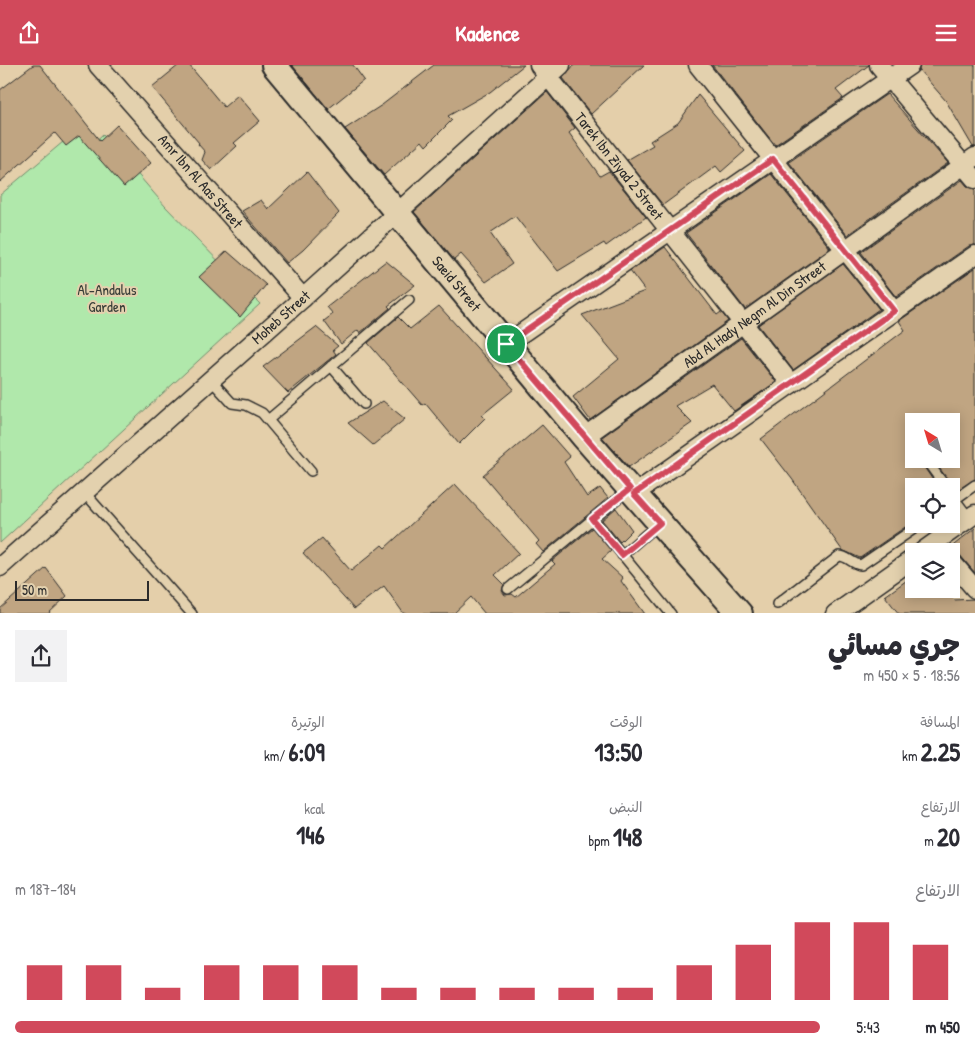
<!DOCTYPE html>
<html lang="ar">
<head>
<meta charset="utf-8">
<style>
	:root { --surface:#fff; --page:#f2f2f3; --text:#2b2b33; --muted:#7c7c81; --accent:#d1495b }
	body { margin:0; font-family:"Patrick Hand","Playpen Sans Arabic",sans-serif; background:var(--page); color:var(--text); direction:rtl; height:100vh; display:flex; flex-direction:column; font-size:19px; white-space:nowrap }
	* { box-sizing:border-box; margin:0 }
	p { font-size:16px; color:var(--muted) }
	.icon { flex:none; width:28px; height:28px; fill:none; stroke:currentColor; stroke-width:2; stroke-linecap:round; stroke-linejoin:round }
	.map { position:relative; height:548px; overflow:hidden; direction:ltr }
	.sheet { display:flex; flex-direction:column; background:var(--surface); flex:1 }
	.sheet>* { flex:none }
	.needle { width:32px; rotate:322deg }
	.tools { position:absolute; left:905px; top:348px; display:grid; gap:10px }
	.tools a { display:grid; place-items:center; width:55px; height:55px; border-radius:0px; background:var(--surface); box-shadow:0 2px 12px #0003; font-size:25px }
	.scale { position:absolute; left:15px; bottom:12px; width:134px; box-sizing:border-box; padding-left:5px; border:2px solid #2b2b2b; border-top:0; font-size:14px; line-height:18px; white-space:nowrap; color:#2b2b2b; -webkit-text-stroke:4px #e3d1ae; paint-order:stroke }
	.pin { position:absolute; display:grid; place-items:center; width:42px; height:42px; color:#fff; margin:-21px; border:2px solid #fff; border-radius:50%; box-shadow:0 1px 5px #0007 }
	.round { display:grid; place-items:center; flex:none; width:52px; height:52px; border-radius:0px; background:var(--page) }
	.summary { display:flex; align-items:center; justify-content:space-between; height:85px; padding:0 15px }
	h1 { font-size:28px; font-weight:800; line-height:38px }
	.figures { display:grid; grid-template-columns:repeat(3,1fr); gap:8px; height:85px; padding:5px 15px }
	.figures div { display:grid; align-content:center }
	.figures b { font-size:25px; font-weight:800 }
	.figures small { font-size:14px; font-weight:400 }
	.figures p { font-size:14px }
	.chart { height:140px; padding:10px 15px }
	.chart p { display:flex; justify-content:space-between }
	.chart svg { width:100%; height:90px; margin-top:5px; stroke:var(--accent); stroke-width:6 }
	ul { padding:0 15px; list-style:none; font-size:16px }
	li { display:grid; grid-template-columns:80px 60px 1fr; align-items:center; height:38px }
	li i { height:12px; border-radius:6px; background:var(--accent) }
	header { display:flex; justify-content:space-between; align-items:center; height:65px; padding:0 15px; background:var(--accent); color:#fff; font-size:22px; font-weight:800 }
	.map>svg:first-child { display:block }
</style>
</head>
<body>
<header><svg class="icon" aria-label="menu" viewBox="0 0 24 24"><path d="M4 6h16M4 12h16M4 18h16"/></svg>Kadence<svg class="icon" aria-label="share" viewBox="0 0 24 24"><path d="M12 15V3M7 8l5-5 5 5M5 13v7h14v-7"/></svg></header>
<div class="map">
<svg width="975" height="549" viewBox="0 0 975 549">
	<rect width="100%" height="100%" fill="#e4cfaa"/>
	<filter id="ink" filterUnits="userSpaceOnUse"><feTurbulence type="fractalNoise" baseFrequency=".02" numOctaves="2"/><feDisplacementMap in="SourceGraphic" scale="10" xChannelSelector="R" yChannelSelector="G"/><feConvolveMatrix kernelMatrix="1 2 1 2 8 2 1 2 1" color-interpolation-filters="sRGB"/></filter>
	<g filter="url(#ink)">
		<!-- green -->
		<path fill="#b0e8ab" stroke="#6e8a6b" d="M76,66L90,81L103,69L165,141L260,239L0,478V130Z"/>
		<!-- building -->
		<path fill="#c0a582" stroke="#2b2b2b" d="M33,0H40L100,76L117,60L151,98L124,122L79,71L66,81L55,68L0,117V25Z
			M179,0H189L224,42L238,30L260,56L234,78L237,81L211,105L202,95L205,87L198,79L199,78L152,22Z
			M292,0H353L364,15L328,44Z
			M434,0H524L490,27L448,51L452,55L426,81L422,76L384,110L345,64L382,40Z
			M574,0H644L591,49L563,13Z
			M712,0H869L836,25L843,33L775,80Z
			M920,0H975V82H973L946,36L919,5Z
			M547,27L575,63L569,68L600,111L609,106L646,152L606,181L604,178L558,206L515,151L490,168L512,199L486,217L461,189L454,195L414,147Z
			M887,29L948,98L847,170L789,97Z
			M698,30L745,86L721,107L716,101L663,140L627,95L653,80L650,76L678,58Z
			M307,107L339,148L303,185L287,198L242,146L261,135L268,144Z
			M771,109L830,183L745,244L686,168Z
			M962,115L967,121L975,124V180L969,181L896,232L861,187Z
			M665,182L717,250L721,247L728,256L590,355L573,332L619,294L582,250L645,226L630,206Z
			M227,186L266,220L240,252L199,212Z
			M386,196L415,220L388,241L390,243L360,268L358,265L341,279L324,256L333,249L327,242Z
			M843,199L879,244L793,305L758,260Z
			M975,203V414L956,426L951,423L950,417L932,394H951V356H914V394H926L923,397L924,402L937,421H914V456L860,493L842,485L792,414L761,374L905,265L899,256Z
			M439,241L514,324L482,350L485,353L459,379L425,338L422,340L368,278L398,252L410,264Z
			M316,262L338,281L333,285L336,289L288,328L263,302Z
			M741,273L776,317L734,346L712,319L675,341L692,358L629,402L602,372Z
			M383,336L405,354L373,380L348,358Z
			M542,360L570,392L564,397L587,432L600,423L608,433L543,487L536,479L539,476L483,410Z
			M455,419L519,488L495,510L504,519L502,526L505,530L512,529L516,532L555,499L552,496L592,463L611,486L602,494L623,513L621,516L645,549H485L471,532L453,549H404L384,521L354,544L303,488L322,473L351,506L382,480L385,483Z
			M616,443L632,465L620,477L602,455Z
			M975,463V508L959,489L949,484Z
			M46,503L67,531L48,549H0V544Z
			M914,510V524H944L954,535L975,534V549H899L885,531Z"/>
		<g fill="none" stroke-linecap="round" stroke-linejoin="round">
			<defs>
				<path id="lane" d="M331,301L364,339
					M211,315L232,338L246,340L262,348L311,406
					M268,355L409,235
					M929,399L945,421
					M84,427L192,549
					M951,429L969,453
					M951,437L975,420
					M593,454L671,549
					M622,490L658,459
					M508,524L629,424
					M777,539L839,491C848,491 852,499 861,500L921,459"/>
				<g id="street">
					<path id="s1" d="M98,0L303,233"/>
					<path id="s2" d="M539,0L791,319"/>
					<path d="M698,0L894,246"/>
					<path d="M879,0L975,114"/>
					<path d="M506,279L910,0"/>
					<path id="s3" d="M584,372L975,92"/>
					<path d="M634,429L975,190"/>
					<path d="M923,486L975,449"/>
					<path d="M951,496L975,524"/>
					<path id="s4" d="M0,502L303,233L561,0"/>
					<path d="M835,549L914,493"/>
				</g>
				<g id="secondary">
					<path id="s5" d="M274,0L584,372L740,549"/>
				</g>
			</defs>
			<!-- lane casing -->
			<use href="#lane" stroke="#2b2b2b" stroke-width="12"/>
			<!-- street casing -->
			<use href="#street" stroke="#2b2b2b" stroke-width="21"/>
			<!-- secondary casing -->
			<use href="#secondary" stroke="#2b2b2b" stroke-width="28"/>
			<!-- lane -->
			<use href="#lane" stroke="#e3d1ae" stroke-width="9"/>
			<!-- street -->
			<use href="#street" stroke="#e3d1ae" stroke-width="18"/>
			<!-- secondary -->
			<use href="#secondary" stroke="#e3d1ae" stroke-width="24"/>
		</g>
	</g>
	<g fill="none" stroke-linecap="round" stroke-linejoin="round" filter="url(#ink)">
		<defs>
			<path id="route" d="M773,94L894,246L634,429L660,458L622,490L592,454L630,424L506,279Z"/>
		</defs>
		<!-- route casing -->
		<use href="#route" stroke="#fff" stroke-width="10"/>
		<!-- route -->
		<use href="#route" stroke="#d1495b" stroke-width="6"/>
	</g>
	<g text-anchor="middle" stroke-width="4" stroke-linejoin="round" paint-order="stroke">
		<!-- street labels -->
		<g font-size="15" fill="#2b2b2b" stroke="#e3d1ae">
			<text dy="5" stroke="none"><textPath href="#s2" startOffset="129">Tarek Ibn Ziyad 2 Street</textPath></text>
			<text dy="5" stroke="none"><textPath href="#s1" startOffset="155">Amr Ibn Al Aas Street</textPath></text>
			<text dy="5" stroke="none"><textPath href="#s5" startOffset="285">Saeid Street</textPath></text>
			<text dy="5" stroke="none"><textPath href="#s3" startOffset="210">Abd Al Hady Negm Al Din Street</textPath></text>
			<text dy="5" stroke="none"><textPath href="#s4" startOffset="376">Moheb Street</textPath></text>
		</g>
		<!-- park labels -->
		<g font-size="15" fill="#383e38" stroke="#e3d1ae">
			<text x="107" y="230">Al-Andalus<tspan x="107" dy="17">Garden</tspan></text>
		</g>
	</g>
</svg>
<div class="tools">
<a><svg class="needle" viewBox="-14 -14 28 28"><path d="M0-13l5 13h-10z" fill="#e53935"/><path d="M0 13l5-13h-10z" fill="#7c7c81"/></svg></a>
<a><svg class="icon" aria-label="locate" viewBox="0 0 24 24"><circle cx="12" cy="12" r="6"/><path d="M12 2v4M12 18v4M2 12h4M18 12h4"/></svg></a>
<a><svg class="icon" aria-label="layers" viewBox="0 0 24 24"><path d="M12 4l9 5-9 5-9-5zM3 14l9 5 9-5"/></svg></a>
</div>
<div class="scale">50 m</div>
<div class="pin" style="left:506px;top:279px;background:#1e9e55"><svg class="icon" aria-label="arrive" viewBox="0 0 24 24"><path d="M6 21V4h12l-3 4 3 4H6"/></svg></div>
</div>
<section class="sheet">
<div class="summary"><div><h1>جري مسائي</h1><p>18:56 · 5 × 450 m</p></div><a class="round"><svg class="icon" aria-label="share" viewBox="0 0 24 24"><path d="M12 15V3M7 8l5-5 5 5M5 13v7h14v-7"/></svg></a></div>
<div class="figures">
<div><p>المسافة</p><b>2.25<small> km</small></b></div>
<div><p>الوقت</p><b>13:50</b></div>
<div><p>الوتيرة</p><b>6:09<small> /km</small></b></div>
</div>
<div class="figures">
<div><p>الارتفاع</p><b>20<small> m</small></b></div>
<div><p>النبض</p><b>148<small> bpm</small></b></div>
<div><p>kcal</p><b>146</b></div>
</div>
<div class="chart"><p><span>الارتفاع</span>184–187 m</p>
<svg viewBox="0 0 160 44" preserveAspectRatio="none"><path d="M5 44V27M15 44V27M25 44V38M35 44V27M45 44V27M55 44V27M65 44V38M75 44V38M85 44V38M95 44V38M105 44V38M115 44V27M125 44V17M135 44V6M145 44V6M155 44V17"/></svg>
</div>
<ul>
<li><b>450 m</b>5:43<i style="width:100%"></i></li>
</ul>
</section>
</body>
</html>
